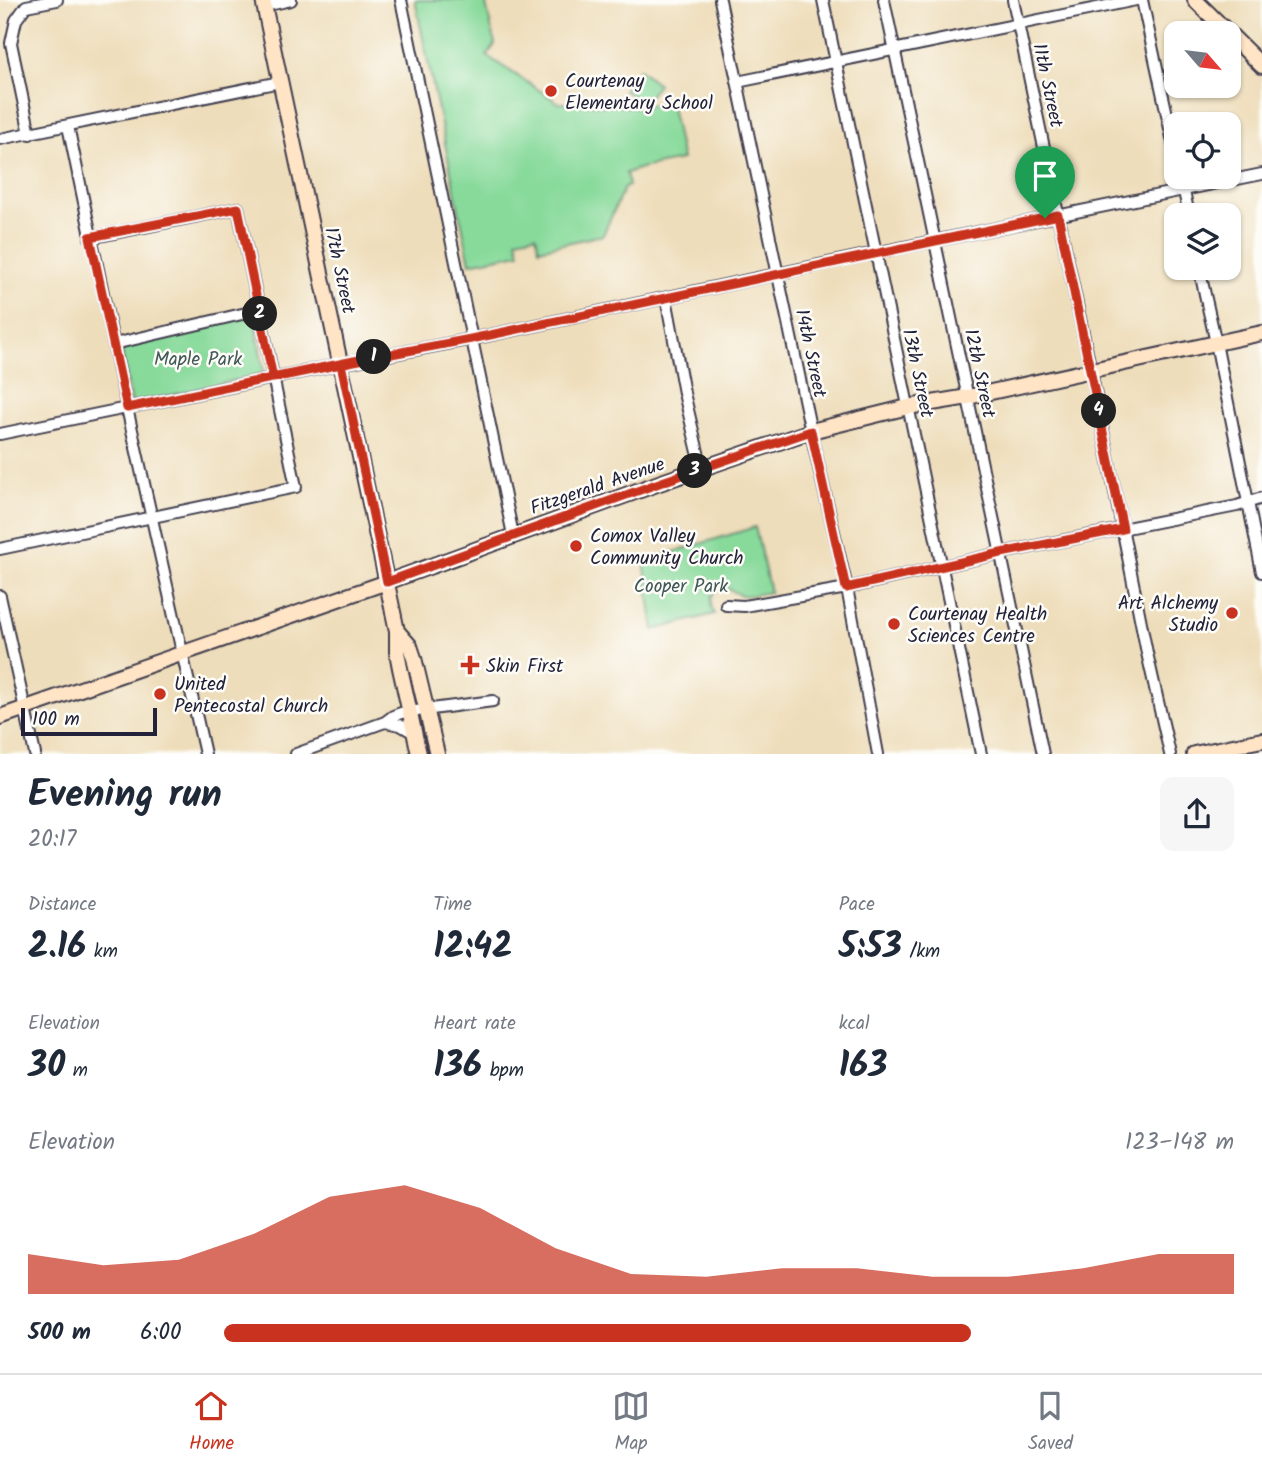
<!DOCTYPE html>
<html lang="en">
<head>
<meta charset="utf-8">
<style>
	:root { --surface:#fff; --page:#f6f6f7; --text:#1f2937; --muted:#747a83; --line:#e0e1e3; --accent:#c8321e }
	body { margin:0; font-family:Kalam,sans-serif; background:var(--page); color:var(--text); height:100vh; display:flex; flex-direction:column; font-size:26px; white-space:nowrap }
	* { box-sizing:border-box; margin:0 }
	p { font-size:23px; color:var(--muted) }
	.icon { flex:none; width:38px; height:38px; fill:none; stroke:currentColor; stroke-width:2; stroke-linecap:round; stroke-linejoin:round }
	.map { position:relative; height:754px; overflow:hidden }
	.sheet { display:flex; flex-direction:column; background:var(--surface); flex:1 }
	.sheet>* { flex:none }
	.needle { width:46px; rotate:118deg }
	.tools { position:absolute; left:1164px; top:21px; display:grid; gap:14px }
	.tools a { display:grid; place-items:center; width:77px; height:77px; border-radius:14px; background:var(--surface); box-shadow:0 2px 5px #0004; font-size:35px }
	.scale { position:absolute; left:21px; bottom:18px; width:136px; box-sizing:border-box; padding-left:7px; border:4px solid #22223b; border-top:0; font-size:19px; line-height:24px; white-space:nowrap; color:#22223b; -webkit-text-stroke:5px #fdfcf7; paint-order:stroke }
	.pin { position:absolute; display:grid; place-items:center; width:60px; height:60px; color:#fff; margin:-72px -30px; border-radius:50% 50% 50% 0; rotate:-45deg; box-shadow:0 0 7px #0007 }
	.pin .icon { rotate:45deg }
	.km { position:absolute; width:35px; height:35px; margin:-18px; border-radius:50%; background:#222; color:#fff; font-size:19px; line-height:35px; text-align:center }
	.round { display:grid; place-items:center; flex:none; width:74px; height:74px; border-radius:14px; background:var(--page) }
	.summary { display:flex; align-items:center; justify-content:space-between; height:119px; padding:0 28px }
	h1 { font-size:38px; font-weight:600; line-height:52px }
	.stats { display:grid; grid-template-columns:repeat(3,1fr); gap:10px; height:119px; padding:7px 28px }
	.stats div { display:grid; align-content:center }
	.stats b { font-size:35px; font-weight:600 }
	.stats small { font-size:19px; font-weight:400 }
	.stats p { font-size:19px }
	.chart { height:196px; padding:14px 28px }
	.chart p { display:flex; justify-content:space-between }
	.chart svg { width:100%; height:126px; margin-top:7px; fill:var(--accent); opacity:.7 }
	ul { padding:0 28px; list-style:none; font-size:23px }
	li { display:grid; grid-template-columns:112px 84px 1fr; align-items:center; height:52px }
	li i { height:18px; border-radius:9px; background:var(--accent) }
	.tabs { display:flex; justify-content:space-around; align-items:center; height:98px; border-top:2px solid var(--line); background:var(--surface); font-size:19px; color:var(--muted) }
	.tabs a { display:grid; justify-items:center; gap:4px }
	.tabs .selected { color:var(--accent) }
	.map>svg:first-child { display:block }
</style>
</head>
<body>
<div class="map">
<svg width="1262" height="754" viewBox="0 0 1262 754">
	<rect width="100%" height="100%" fill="#fdfcf7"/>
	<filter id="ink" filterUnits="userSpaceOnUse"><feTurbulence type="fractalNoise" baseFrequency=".0143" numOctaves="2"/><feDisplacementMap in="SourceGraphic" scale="14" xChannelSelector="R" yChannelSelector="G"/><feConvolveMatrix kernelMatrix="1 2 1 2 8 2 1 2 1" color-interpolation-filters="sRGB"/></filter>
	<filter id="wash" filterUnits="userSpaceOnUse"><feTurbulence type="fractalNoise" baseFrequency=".00686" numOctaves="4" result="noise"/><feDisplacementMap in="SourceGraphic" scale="28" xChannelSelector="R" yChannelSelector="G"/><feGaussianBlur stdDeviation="1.57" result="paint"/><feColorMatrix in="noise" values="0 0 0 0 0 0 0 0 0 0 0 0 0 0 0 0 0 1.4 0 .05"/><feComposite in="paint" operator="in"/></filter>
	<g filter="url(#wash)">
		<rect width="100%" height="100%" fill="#eeddba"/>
		<!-- green -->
		<path fill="#88da9b" stroke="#557e6b" stroke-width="2" d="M415,0H485L495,44L487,56L559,103L639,107L670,101L682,160L645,167L626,173L629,186L624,188L603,235L539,249L536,235L517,239L520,253L470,263Z
			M639,69L658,84L643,104L624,90Z
			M254,314L264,374L132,404L120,345Z
			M755,527L770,592C762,593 749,597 741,595C735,594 731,589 725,588C710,587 709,605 714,614L654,630L644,561Z"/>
	</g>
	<g filter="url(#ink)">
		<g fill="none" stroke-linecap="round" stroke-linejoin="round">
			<defs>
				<path id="street" d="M401,0L513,535
					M720,0L814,446L847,588L878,754
					M823,0L981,754
					M884,0L1043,754
					M1013,0L1091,371L1147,653L1170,754
					M1142,0L1176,156
					M264,6L291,0
					M737,82L1136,0
					M68,126L127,408L205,754
					M30,134L11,43L16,20L26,6L57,0
					M0,139L280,82
					M1181,177L1189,215
					M1199,268L1216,343L1262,572
					M666,298L684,393L702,469
					M114,344L259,310
					M0,434L341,364L472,339L875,253L1262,174
					M0,549L296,487L238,208L90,238
					M0,596L35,754
					M726,605L744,606L847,588L1001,553L1237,506L1262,498
					M385,722L400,725L414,733
					M296,754L385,722L393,716L401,713L493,701"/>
				<path id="secondary" d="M263,0L389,593L397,631V652L400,668L419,754
					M1195,0L1262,66
					M397,631L410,646L414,658L437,754
					M0,717L387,582L662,482L811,431L908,407L968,397L1262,333
					M1194,754L1262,740"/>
			</defs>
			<!-- street casing -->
			<use href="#street" stroke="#413e4e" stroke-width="14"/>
			<!-- secondary casing -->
			<use href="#secondary" stroke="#413e4e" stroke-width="18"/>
			<!-- street -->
			<use href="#street" stroke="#fff" stroke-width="10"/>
			<!-- secondary -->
			<use href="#secondary" stroke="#ffe4c6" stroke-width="14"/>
		</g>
	</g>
	<g fill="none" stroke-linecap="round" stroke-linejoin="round" filter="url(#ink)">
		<defs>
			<path id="route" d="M1045,218L471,339L354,361L127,408L90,237L238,208L273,378L341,364L387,582L662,482L811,431L846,588L1001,553L1123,529L1058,215L1045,218"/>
		</defs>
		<!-- route casing -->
		<use href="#route" stroke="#fff" stroke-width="14"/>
		<!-- route -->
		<use href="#route" stroke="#c8321e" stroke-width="9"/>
	</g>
	<!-- markers -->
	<g fill="#c8321e" stroke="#fdfcf7" stroke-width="2.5">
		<circle cx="551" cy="91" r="7"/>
		<circle cx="576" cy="546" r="7"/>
		<circle cx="1232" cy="613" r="7"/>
		<circle cx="894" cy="624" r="7"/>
		<path d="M466.5 654.5h7v7h7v7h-7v7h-7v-7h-7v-7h7z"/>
		<circle cx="160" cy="694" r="7"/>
	</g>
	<g text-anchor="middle" stroke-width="5" stroke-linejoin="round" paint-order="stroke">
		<!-- poi labels -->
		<g font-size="19" fill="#22223b" stroke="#fdfcf7" text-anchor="start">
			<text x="565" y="87">Courtenay<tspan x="565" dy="22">Elementary School</tspan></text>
			<text x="590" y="542">Comox Valley<tspan x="590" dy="22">Community Church</tspan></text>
			<text x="1218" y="609" text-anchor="end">Art Alchemy<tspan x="1218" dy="22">Studio</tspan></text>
			<text x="908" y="620">Courtenay Health<tspan x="908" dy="22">Sciences Centre</tspan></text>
			<text x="486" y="672">Skin First</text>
			<text x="174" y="690">United<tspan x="174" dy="22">Pentecostal Church</tspan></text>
		</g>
		<!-- street labels -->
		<g font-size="19" fill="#22223b" stroke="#fdfcf7">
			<text transform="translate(1049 85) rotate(78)" y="7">11th Street</text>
			<text transform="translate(341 270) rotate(78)" y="7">17th Street</text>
			<text transform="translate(812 353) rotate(78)" y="7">14th Street</text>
			<text transform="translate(919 373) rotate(78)" y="7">13th Street</text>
			<text transform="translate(981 373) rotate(78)" y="7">12th Street</text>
			<text transform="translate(597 485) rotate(-19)" y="7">Fitzgerald Avenue</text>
		</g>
		<!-- park labels -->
		<g font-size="19" fill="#415958" stroke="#fdfcf7">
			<text x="198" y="365">Maple Park</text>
			<text x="681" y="592">Cooper Park</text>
		</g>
	</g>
</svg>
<div class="tools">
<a><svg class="needle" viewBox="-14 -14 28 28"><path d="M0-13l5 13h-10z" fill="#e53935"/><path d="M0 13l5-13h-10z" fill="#747a83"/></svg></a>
<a><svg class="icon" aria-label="locate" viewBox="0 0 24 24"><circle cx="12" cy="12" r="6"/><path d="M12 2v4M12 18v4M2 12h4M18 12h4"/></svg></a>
<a><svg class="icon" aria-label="layers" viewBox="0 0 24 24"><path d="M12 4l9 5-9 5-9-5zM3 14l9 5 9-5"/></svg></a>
</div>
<div class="scale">100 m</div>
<div class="pin" style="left:1045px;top:218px;background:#1e9e55"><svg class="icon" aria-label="arrive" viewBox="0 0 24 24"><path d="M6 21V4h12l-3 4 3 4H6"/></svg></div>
<b class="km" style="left:374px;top:357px">1</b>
<b class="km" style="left:260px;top:314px">2</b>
<b class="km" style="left:695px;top:471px">3</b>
<b class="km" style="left:1099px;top:411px">4</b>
</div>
<section class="sheet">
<div class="summary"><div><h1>Evening run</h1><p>20:17</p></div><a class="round"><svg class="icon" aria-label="share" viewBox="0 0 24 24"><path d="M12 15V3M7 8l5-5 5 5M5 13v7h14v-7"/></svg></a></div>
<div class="stats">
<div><p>Distance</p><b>2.16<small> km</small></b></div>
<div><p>Time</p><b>12:42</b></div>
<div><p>Pace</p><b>5:53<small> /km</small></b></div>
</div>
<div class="stats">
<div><p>Elevation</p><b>30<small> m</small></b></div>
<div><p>Heart rate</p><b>136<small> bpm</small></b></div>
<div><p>kcal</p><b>163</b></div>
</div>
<div class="chart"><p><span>Elevation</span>123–148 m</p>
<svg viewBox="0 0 160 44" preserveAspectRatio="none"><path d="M0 44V30L10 34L20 32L30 23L40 10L50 6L60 14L70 28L80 37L90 38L100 35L110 35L120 38L130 38L140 35L150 30L160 30V44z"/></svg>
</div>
<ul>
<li><b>500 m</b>6:00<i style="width:74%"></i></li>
</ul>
</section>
<nav class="tabs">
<a class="selected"><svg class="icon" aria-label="home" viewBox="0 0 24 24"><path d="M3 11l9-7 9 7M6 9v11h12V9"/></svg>Home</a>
<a><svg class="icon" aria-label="map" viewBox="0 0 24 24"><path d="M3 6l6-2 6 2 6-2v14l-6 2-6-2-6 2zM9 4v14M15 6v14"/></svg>Map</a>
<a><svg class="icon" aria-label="saved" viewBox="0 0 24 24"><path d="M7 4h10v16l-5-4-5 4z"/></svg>Saved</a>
</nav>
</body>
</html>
